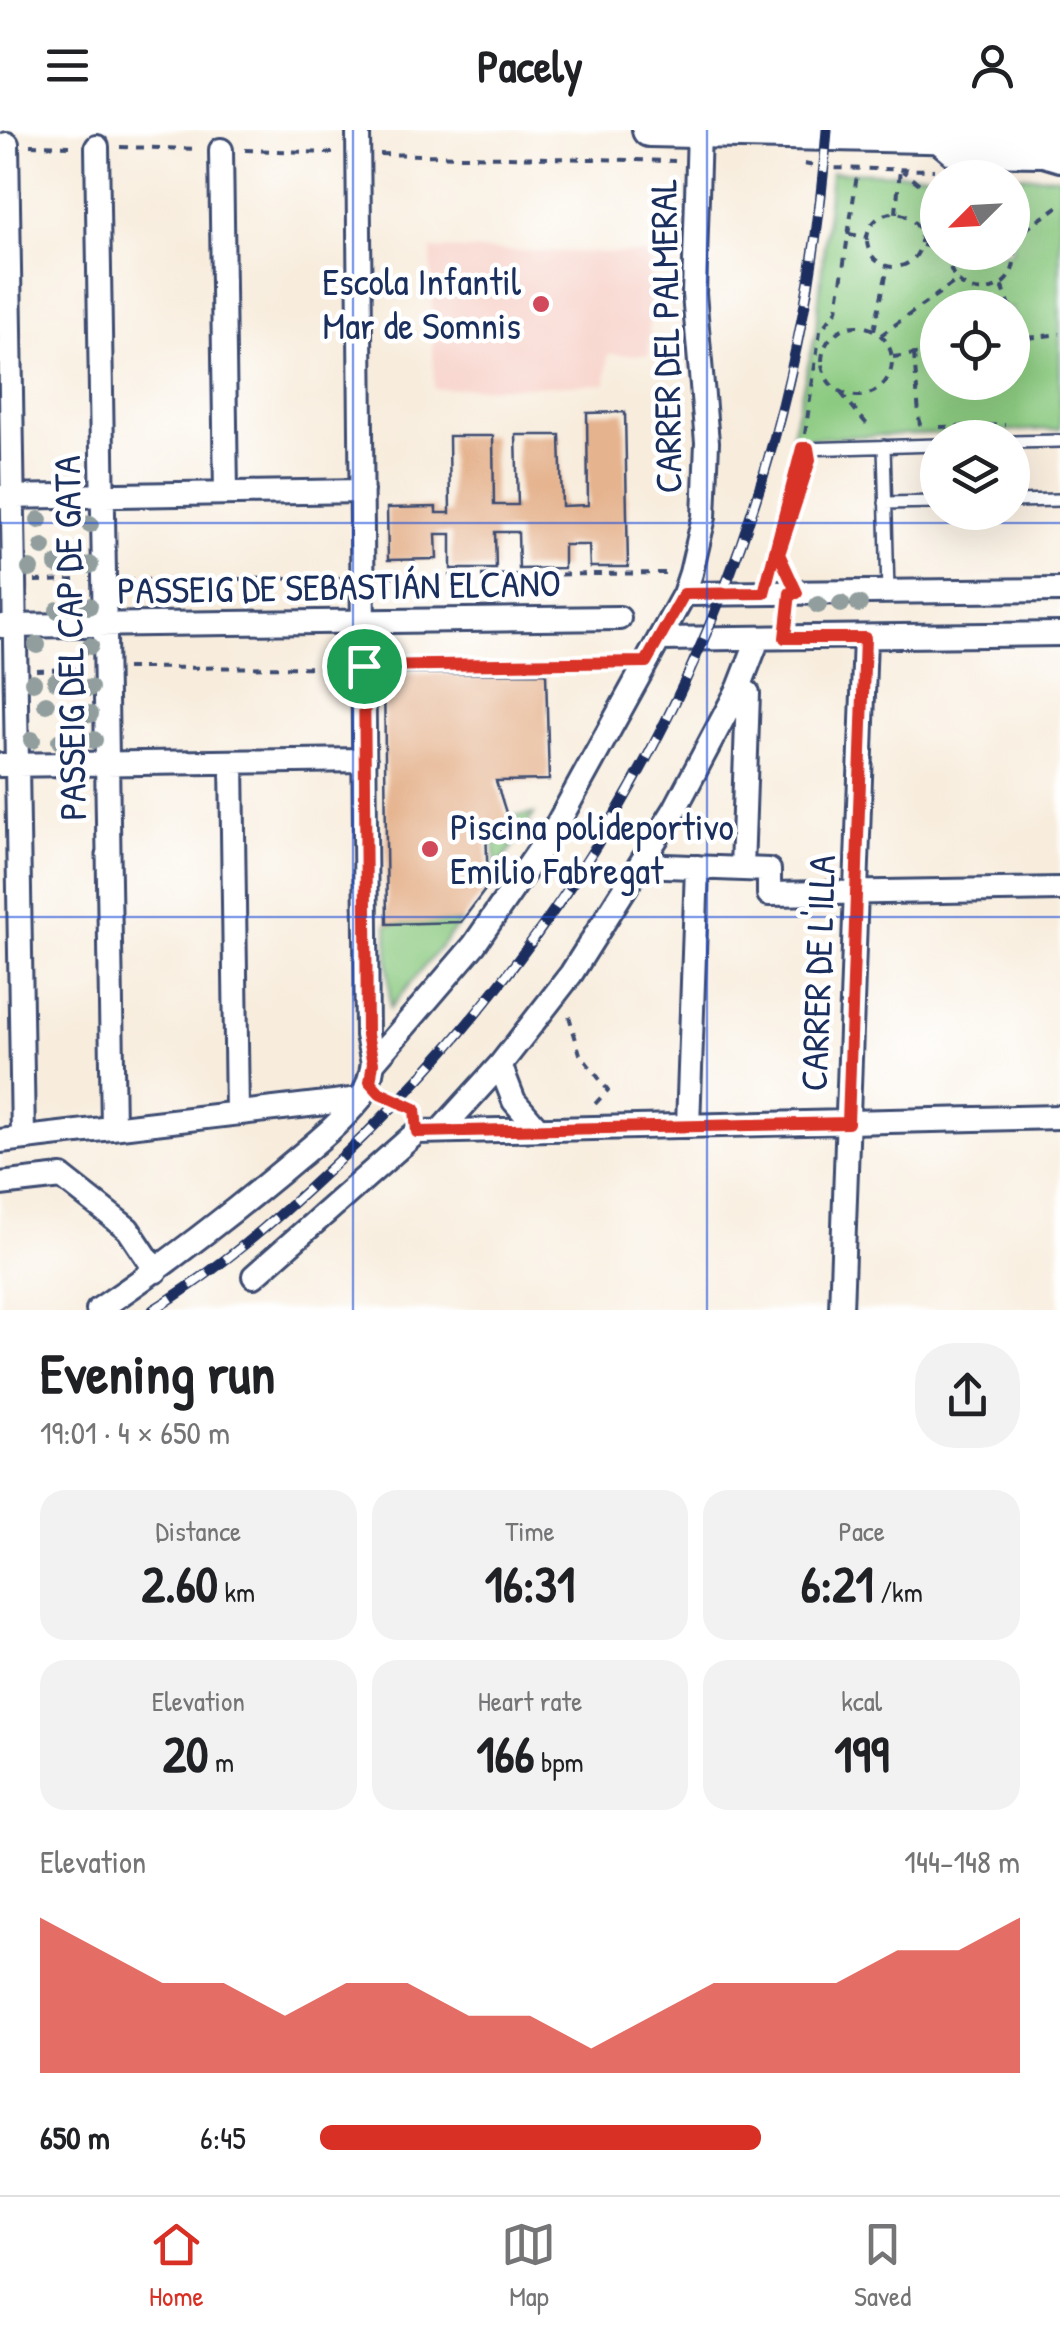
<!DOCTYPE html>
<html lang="en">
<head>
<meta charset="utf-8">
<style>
	:root { --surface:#fff; --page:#f2f2f2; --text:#202124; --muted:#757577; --line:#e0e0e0; --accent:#d93025 }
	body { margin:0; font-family:"Patrick Hand",sans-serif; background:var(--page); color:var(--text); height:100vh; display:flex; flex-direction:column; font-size:38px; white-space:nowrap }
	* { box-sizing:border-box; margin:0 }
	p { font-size:32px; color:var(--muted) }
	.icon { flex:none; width:55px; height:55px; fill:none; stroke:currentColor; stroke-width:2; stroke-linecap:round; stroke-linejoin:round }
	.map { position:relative; height:1180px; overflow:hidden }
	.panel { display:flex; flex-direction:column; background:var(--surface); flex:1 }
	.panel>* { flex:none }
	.needle { width:65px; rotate:246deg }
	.buttons { position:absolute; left:920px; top:30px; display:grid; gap:20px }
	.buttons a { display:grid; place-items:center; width:110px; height:110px; border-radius:50%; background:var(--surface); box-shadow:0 10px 40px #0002; font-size:50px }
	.pin { position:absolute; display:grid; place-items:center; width:85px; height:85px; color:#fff; margin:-42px; border:5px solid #fff; border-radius:50%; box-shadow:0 2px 10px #0007 }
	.round { display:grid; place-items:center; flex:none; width:105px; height:105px; border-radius:40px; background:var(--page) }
	.headline { display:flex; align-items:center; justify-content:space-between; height:170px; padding:0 40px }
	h1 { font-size:55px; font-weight:700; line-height:75px }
	.stats { display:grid; grid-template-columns:repeat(3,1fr); gap:15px; height:170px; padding:10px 40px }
	.stats div { display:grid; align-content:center; border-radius:25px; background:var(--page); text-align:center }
	.stats b { font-size:50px; font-weight:700 }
	.stats small { font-size:28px; font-weight:400 }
	.stats p { font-size:28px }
	.chart { height:280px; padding:20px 40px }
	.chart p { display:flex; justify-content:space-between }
	.chart svg { width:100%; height:180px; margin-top:10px; fill:var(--accent); opacity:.7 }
	ul { padding:0 40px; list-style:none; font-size:32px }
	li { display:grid; grid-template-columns:160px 120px 1fr; align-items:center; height:75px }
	li i { height:25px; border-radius:12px; background:var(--accent) }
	header { display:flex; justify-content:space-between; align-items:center; height:130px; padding:0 40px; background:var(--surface); font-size:45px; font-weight:700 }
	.tabs { display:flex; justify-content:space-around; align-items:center; height:140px; border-top:2px solid var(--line); background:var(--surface); font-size:28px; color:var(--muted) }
	.tabs a { display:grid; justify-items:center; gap:5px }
	.tabs .active { color:var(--accent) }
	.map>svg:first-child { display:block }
</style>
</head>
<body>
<header><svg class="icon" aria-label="menu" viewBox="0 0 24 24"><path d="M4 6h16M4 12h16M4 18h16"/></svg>Pacely<svg class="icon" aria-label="person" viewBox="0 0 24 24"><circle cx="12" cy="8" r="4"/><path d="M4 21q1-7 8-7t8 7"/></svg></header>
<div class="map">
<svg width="1060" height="1180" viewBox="0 0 1060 1180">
	<rect width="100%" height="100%" fill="#fff"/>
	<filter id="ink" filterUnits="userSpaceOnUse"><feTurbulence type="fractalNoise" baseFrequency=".01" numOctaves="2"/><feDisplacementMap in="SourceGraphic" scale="20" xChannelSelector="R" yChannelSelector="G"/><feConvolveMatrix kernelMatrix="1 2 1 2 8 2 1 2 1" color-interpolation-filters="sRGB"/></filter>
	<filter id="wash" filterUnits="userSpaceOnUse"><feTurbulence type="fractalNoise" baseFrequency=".0048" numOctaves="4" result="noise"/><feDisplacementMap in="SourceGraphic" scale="40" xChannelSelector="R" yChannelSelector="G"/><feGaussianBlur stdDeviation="2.25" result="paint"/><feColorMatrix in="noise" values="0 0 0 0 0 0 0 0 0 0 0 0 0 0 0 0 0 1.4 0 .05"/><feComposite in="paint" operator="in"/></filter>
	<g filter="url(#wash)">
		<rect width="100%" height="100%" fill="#f8eddd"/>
		<!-- built -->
		<path fill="#f7d1c8" d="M431,119L650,124L649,225L608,224L606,254L434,259Z"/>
		<!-- green -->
		<path fill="#8cca81" stroke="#547c70" stroke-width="2.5" fill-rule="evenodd" d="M831,42L1060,47V299L791,309L816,201ZM938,48H1012V122H938ZM938,178H1012V252H938Z
			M534,684L496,741L494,707L508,709L507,687Z
			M461,792L390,878L387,794Z"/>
		<g id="blocks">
			<!-- building -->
			<path fill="#e5b38e" d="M625,282L628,437H590L589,415H564V438L519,439L518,402H495L496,439H451V404H436L437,429L388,430L387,378L436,377V383H450L449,306H493L494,375H518L516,305H560L562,376L588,375L587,283Z
				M546,543L549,650L496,651L513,705L486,697L488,756L461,792L387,794L384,544Z"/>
		</g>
	</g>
	<g filter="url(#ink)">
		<use href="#blocks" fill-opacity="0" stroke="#3c4c71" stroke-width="2.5"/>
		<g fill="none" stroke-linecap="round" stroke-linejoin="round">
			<defs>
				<path id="lane" d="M1012,312L1060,311
					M884,316L888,462
					M1012,371L1060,370
					M885,373L938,372
					M764,463L802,319L938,315"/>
				<path id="street" d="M358,0L367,905L373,933
					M934,8L953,24L1043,25L1060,30
					M7,14L23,1008
					M97,17L113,997
					M221,20L226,363
					M1,367L362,361
					M684,464L1060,460
					M3,496L619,488
					M660,509L1060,504
					M232,632L237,983
					M0,635L365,630
					M640,735L769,740V764L1060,759
					M742,739L748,563
					M500,935L514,971L538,999
					M688,996L697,737
					M440,1001L500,935L571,844L675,679L739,558L758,509
					M0,1011L360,969
					M0,1054L62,1047L128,1099L156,1141
					M254,1146L417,1002L1060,987
					M98,1180C162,1137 222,1091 281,1042C308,1019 338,996 360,969C368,958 371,946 373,933L474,815L558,693L684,464L691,443L704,387L707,312L694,164L699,1
					M841,1180L865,508"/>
				<path id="secondary" d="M649,0L1060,9"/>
			</defs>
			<!-- lane casing -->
			<use href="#lane" stroke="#3c4c71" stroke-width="16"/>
			<!-- street casing -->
			<use href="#street" stroke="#3c4c71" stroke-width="28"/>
			<!-- secondary casing -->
			<use href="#secondary" stroke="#3c4c71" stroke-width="38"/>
			<!-- path -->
			<path stroke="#3c4c71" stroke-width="4" stroke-dasharray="8 8" stroke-linecap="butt" d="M30,15L75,16
				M120,17L200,19
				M245,20L335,23
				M380,24L675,31
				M804,34L824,38L934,40
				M900,39L938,68
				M896,83L900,39
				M867 110a27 27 0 1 1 54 0a27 27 0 1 1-54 0Z
				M849,104L866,107
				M1012,109L1060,75
				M922,115L938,118
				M948,122C948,181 1028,167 1012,116
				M1002,156L1011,178
				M1012,181L1025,208
				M822 231a35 35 0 1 1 70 0a35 35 0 1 1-70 0Z
				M874,200L888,137
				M881,205L956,151
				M1012,210L1060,204
				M914,224L920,297
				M893,227L938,221
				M841,263L870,298
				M940,297L1005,295
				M805,304L820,201L837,180L858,38
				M385,447L665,443
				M125,450L340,448
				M35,451L80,450
				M386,536L622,532
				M126,538L342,537
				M36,540L82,539
				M569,886L580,924L608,960L594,975
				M389,967L412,978"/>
			<!-- lane -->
			<use href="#lane" stroke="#fff" stroke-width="11"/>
			<!-- street -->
			<use href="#street" stroke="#fff" stroke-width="22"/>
			<!-- secondary -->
			<use href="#secondary" stroke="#fff" stroke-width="32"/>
			<defs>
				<path id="rail" d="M153,1180C231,1132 298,1070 363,1007C637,737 799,384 827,0"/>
			</defs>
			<!-- rail casing -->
			<use href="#rail" stroke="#1b2f5e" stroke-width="11"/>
			<!-- rail -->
			<use href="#rail" stroke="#fff" stroke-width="8" stroke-dasharray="22" stroke-linecap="butt"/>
		</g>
		<!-- trees -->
		<g fill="#919e9d">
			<circle cx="39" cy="390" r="9"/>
			<circle cx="90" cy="394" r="9"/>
			<circle cx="43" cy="417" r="9"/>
			<circle cx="57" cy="435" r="9"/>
			<circle cx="90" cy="435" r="9"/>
			<circle cx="30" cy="439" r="9"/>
			<circle cx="841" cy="474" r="9"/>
			<circle cx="859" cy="474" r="9"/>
			<circle cx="818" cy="475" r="9"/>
			<circle cx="89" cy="476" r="9"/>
			<circle cx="58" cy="480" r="9"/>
			<circle cx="37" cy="515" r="9"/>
			<circle cx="90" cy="516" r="9"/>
			<circle cx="56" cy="551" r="9"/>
			<circle cx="33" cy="552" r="9"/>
			<circle cx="90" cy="558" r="9"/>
			<circle cx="46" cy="574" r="9"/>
			<circle cx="90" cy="584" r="9"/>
			<circle cx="32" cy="610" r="9"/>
			<circle cx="94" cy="610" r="9"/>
			<circle cx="60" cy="611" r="9"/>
		</g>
	</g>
	<g fill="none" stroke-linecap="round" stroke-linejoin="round" filter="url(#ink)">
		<defs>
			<path id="route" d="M802,318H808L810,330L779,424L797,463H790L785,508H865L848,993L417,1002L415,979L380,963L370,952L373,933L367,905L364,536L646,532L684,464L764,463Z"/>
		</defs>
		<!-- route casing -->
		<use href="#route" stroke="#fff" stroke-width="20"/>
		<!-- route -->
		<use href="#route" stroke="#d93025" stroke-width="12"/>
	</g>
	<!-- grid -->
	<path fill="none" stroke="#1d4ed8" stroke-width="2.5" stroke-opacity="0.55" d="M353,0V1180M707,0V1180M0,393H1060M0,787H1060"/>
	<!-- markers -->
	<g fill="#d1495b" stroke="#fff" stroke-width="4">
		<circle cx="541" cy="174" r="10"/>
		<circle cx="430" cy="719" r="10"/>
	</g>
	<g text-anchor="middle" stroke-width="9" stroke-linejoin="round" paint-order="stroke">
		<!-- poi labels -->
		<g font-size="38" fill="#1b2f5e" stroke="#fff" text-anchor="end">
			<text x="521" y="165">Escola Infantil<tspan x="521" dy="44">Mar de Somnis</tspan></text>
			<text x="450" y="710" text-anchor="start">Piscina polideportivo<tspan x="450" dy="44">Emilio Fabregat</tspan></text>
		</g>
		<!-- street labels -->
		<g font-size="38" fill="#1b2f5e" stroke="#fff">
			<text transform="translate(666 206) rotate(-91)" y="13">CARRER DEL PALMERAL</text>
			<text transform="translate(339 457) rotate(-1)" y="13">PASSEIG DE SEBASTIÁN ELCANO</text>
			<text transform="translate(70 508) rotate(-91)" y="13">PASSEIG DEL CAP DE GATA</text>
			<text transform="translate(818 843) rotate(-88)" y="13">CARRER DE L'ILLA</text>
		</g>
	</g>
</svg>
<div class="buttons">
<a><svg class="needle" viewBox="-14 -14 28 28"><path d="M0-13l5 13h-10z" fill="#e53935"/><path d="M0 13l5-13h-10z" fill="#757577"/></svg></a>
<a><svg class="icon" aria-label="locate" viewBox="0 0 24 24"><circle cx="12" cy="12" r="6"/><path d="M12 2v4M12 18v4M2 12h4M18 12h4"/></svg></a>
<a><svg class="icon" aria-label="layers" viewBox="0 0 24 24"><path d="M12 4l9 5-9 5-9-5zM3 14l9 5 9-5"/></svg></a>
</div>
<div class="pin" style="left:364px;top:536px;background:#1e9e55"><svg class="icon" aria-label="arrive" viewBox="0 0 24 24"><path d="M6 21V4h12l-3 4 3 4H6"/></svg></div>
</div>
<section class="panel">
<div class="headline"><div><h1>Evening run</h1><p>19:01 · 4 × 650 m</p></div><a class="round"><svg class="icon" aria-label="share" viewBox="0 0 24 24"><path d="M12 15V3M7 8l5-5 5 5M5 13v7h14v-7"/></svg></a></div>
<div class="stats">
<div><p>Distance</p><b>2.60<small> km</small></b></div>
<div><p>Time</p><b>16:31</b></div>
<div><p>Pace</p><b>6:21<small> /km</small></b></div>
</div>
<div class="stats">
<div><p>Elevation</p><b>20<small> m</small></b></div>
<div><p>Heart rate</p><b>166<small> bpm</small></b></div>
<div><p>kcal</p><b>199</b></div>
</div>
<div class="chart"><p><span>Elevation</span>144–148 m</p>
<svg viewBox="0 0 160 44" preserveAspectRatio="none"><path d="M0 44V6L10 14L20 22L30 22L40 30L50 22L60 22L70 30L80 30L90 38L100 30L110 22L120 22L130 22L140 14L150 14L160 6V44z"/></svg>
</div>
<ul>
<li><b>650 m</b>6:45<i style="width:63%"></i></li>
</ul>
</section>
<nav class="tabs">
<a class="active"><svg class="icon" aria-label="home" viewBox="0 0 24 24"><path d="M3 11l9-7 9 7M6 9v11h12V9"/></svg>Home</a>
<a><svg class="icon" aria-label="map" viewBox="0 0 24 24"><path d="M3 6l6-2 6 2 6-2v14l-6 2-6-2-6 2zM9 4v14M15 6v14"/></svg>Map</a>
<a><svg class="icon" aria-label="saved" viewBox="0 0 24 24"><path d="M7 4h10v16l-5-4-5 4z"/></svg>Saved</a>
</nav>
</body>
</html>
